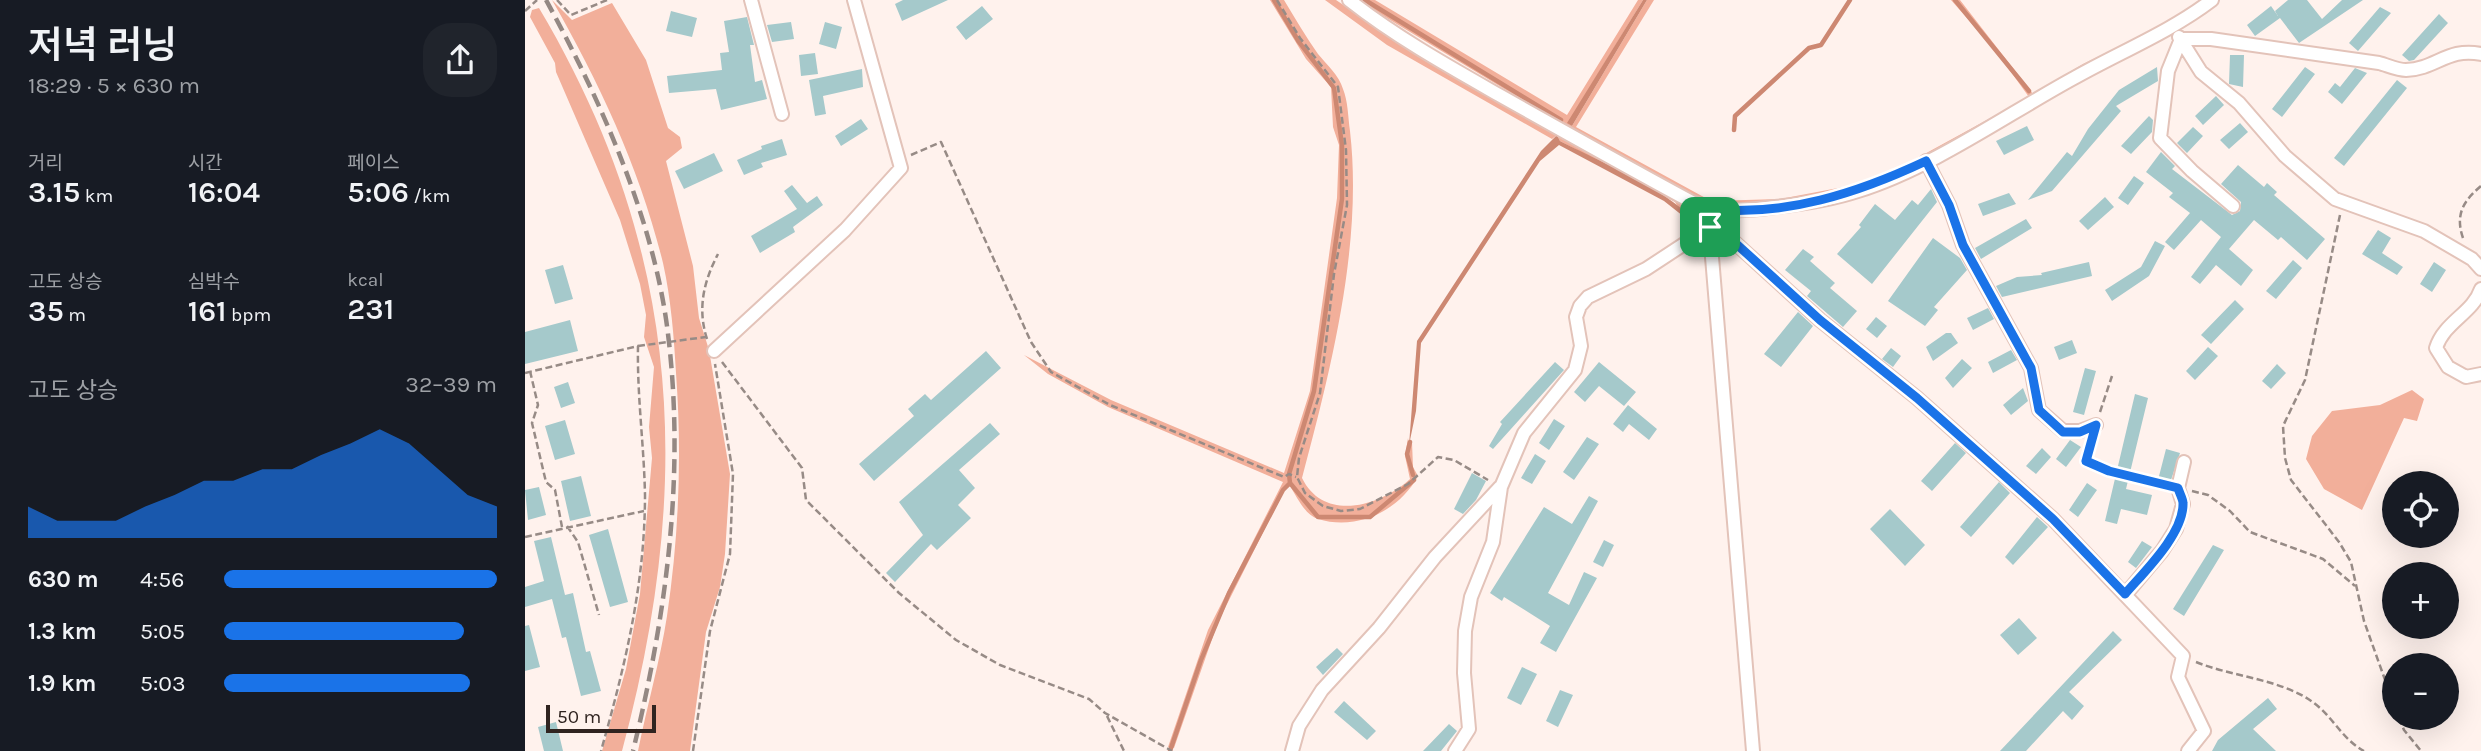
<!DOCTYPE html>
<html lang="ko">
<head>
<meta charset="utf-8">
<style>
	:root { --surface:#171b24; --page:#20242c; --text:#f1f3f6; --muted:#9ea1a6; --accent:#1a73e8 }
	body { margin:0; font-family:Karla,"Noto Sans KR",sans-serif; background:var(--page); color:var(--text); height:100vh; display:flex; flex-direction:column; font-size:26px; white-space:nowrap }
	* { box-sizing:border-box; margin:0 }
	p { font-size:23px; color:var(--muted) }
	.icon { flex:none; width:38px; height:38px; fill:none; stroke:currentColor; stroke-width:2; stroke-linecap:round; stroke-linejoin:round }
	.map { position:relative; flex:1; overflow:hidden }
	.details { display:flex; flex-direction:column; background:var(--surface); width:525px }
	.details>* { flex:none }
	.fabs { position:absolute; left:1857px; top:471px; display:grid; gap:14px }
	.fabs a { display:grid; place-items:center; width:77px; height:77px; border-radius:50%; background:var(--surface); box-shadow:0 7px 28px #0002; font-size:35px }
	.scale { position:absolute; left:21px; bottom:18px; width:110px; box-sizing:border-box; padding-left:7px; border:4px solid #302420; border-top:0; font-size:19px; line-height:24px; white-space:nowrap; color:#302420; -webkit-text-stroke:5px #fff2ed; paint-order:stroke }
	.pin { position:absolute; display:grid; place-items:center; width:60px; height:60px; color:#fff; margin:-30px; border-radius:14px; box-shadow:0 4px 10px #0006 }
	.round { display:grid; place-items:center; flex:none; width:74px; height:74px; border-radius:28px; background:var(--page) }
	.head { display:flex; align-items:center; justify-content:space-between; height:119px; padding:0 28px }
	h1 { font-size:38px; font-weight:600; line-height:52px }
	.metrics { display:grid; grid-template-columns:repeat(3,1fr); gap:10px; height:119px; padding:7px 28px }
	.metrics div { display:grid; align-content:center }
	.metrics b { font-size:30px; font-weight:600 }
	.metrics small { font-size:19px; font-weight:400 }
	.metrics p { font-size:19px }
	.chart { height:196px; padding:14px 28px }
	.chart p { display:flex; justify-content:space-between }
	.chart svg { width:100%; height:126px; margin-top:7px; fill:var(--accent); opacity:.7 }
	ul { padding:0 28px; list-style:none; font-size:23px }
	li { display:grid; grid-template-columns:112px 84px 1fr; align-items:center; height:52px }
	li i { height:18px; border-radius:9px; background:var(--accent) }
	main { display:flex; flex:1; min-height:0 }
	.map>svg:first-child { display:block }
</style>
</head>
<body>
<main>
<section class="details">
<div class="head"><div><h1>저녁 러닝</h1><p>18:29 · 5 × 630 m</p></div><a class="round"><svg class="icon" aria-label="share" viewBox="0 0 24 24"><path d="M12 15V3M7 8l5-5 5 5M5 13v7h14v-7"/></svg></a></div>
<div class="metrics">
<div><p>거리</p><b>3.15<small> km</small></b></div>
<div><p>시간</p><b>16:04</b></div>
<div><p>페이스</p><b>5:06<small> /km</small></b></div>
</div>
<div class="metrics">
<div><p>고도 상승</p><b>35<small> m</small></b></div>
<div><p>심박수</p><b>161<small> bpm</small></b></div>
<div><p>kcal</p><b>231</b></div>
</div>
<div class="chart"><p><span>고도 상승</span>32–39 m</p>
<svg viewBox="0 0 160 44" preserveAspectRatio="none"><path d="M0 44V33L10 38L20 38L30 38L40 33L50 29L60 24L70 24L80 20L90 20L100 15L110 11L120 6L130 11L140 20L150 29L160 33V44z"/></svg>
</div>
<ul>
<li><b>630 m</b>4:56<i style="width:100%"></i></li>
<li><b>1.3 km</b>5:05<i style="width:88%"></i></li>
<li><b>1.9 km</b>5:03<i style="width:90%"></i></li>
</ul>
</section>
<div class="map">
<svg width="1956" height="751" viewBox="0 0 1956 751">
	<rect width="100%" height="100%" fill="#fff2ed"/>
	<!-- green -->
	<path fill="#f2af9a" d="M27,0L47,20L87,3L121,60L143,128L155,137L157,148L141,161L168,266L174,318L184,350L205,474L200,554L195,587L181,632L165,751H113C122,706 135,661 142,616C154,535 157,455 151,373C149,337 146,299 138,263C115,169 75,84 27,0Z
		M745,0H759C770,18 781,37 793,54C802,65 814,75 818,89C823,101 823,117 825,131C838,244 806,369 777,478C799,523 856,506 885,479L880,456L883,438L884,444L887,442L888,467L893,476C874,511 832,531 793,519C780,515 772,497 765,486L759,491L693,622L649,748L643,747L683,630L758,482L583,407L523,374L499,355L586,400L759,473L785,391L812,198L814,145L808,127L806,87L781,59Z
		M800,0H811L890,53L1180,212L1179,220L1169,231L1150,202L1035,141L1032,135L1027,139L862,45Z
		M832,0H850L1042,115L1113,0H1118L1043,123L1047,126L1122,0H1129L1051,127L1186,201L1255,199L1350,181L1504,97L1470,50L1426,0H1435L1508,94L1558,64L1649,20L1674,0H1681L1648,25L1349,183L1309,195L1203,207L1168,197L1039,125Z
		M14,8C158,250 169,484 97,751H77L101,669L115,594L127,458L124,427L129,367L119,337L121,315L115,284L95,220L31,72L30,63L5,17L7,10Z
		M1887,390L1899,399L1892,421L1879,418L1837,510L1799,489L1781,459L1787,436L1807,411L1855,405Z"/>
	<!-- water -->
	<path fill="#cd8872" d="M1118,0H1122L1047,126L1042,123Z
		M1032,135L1035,141C1069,159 1154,194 1172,226L1169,231L1158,216L1139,201L1034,145L1015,161L896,343L891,411L884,445L892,341L1016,151Z"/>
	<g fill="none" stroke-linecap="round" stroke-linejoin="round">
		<!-- stream -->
		<path stroke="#cd8872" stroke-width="4.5" d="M840,0L1036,120
			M1430,0L1504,91
			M1209,130L1210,116L1284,48L1296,45L1325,0
			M885,442L882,454L888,475
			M765,483L793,517H845L889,480
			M645,751L676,660L704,593L758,490L765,483L764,474L789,391L817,199V145L809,88L774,42L749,0"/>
	</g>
	<!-- building -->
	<path fill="#a5c9cb" d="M378,0H423L377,21L370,4Z
		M1763,0H1782L1797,19L1817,0H1838L1774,43L1755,18L1730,36L1722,25L1746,6L1753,16L1750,11Z
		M457,6L468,19L441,40L431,27Z
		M1855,7L1866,13L1833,51L1824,43Z
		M146,11L172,18L167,37L141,31Z
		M1914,14L1923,23L1889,60L1884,61L1877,55Z
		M222,17L229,45H225L230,82L237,80L242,99L196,110L191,89L144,93L142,76L197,70L195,53L204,52L199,21Z
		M266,22L269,39L247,42L242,25Z
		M300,22L317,27L311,49L294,44Z
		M290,53L293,74L276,76L274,55Z
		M1705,55H1719L1718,87L1704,84Z
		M1632,67L1633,81L1591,106L1596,111L1527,191L1503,200L1542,152L1547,156L1563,129L1594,90Z
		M1780,67L1790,74L1757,117L1747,109Z
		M1830,68L1842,73L1817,104L1803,92L1810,83L1815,87Z
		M337,69L338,87L298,96L301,114L290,116L284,80Z
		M1872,80L1882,88L1819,166L1809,158Z
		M1691,96L1699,105L1678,125L1670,116Z
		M1624,116L1628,120L1627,132L1606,154L1596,146Z
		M336,119L343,129L316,146L310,136Z
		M1715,123L1723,132L1704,149L1695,140Z
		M1502,126L1509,140L1479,155L1471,141Z
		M1668,127L1678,136L1662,153L1652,143Z
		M257,139L262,155L236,163L238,167L219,175L212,160L237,149L236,146Z
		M1636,152L1650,166L1647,169L1707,215L1715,211L1716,202L1696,184L1713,165L1739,187L1742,183L1752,192L1749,195L1800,239L1782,260L1756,237L1753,240L1729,220L1704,249L1728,270L1716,286L1691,265L1675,284L1666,277L1696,237L1676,220L1649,250L1640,242L1665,213L1644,197L1648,193L1621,172Z
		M189,153L198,171L159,189L150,171Z
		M1609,176L1619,183L1603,205L1593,198Z
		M267,185L282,203L292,196L298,205L268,227L270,232L235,253L226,236L272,209L259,191Z
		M1406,189L1412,202L1347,284L1312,254L1336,227L1334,225L1350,204L1370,220L1387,200L1393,205Z
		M1484,193L1491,204L1458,216L1453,204Z
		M1580,197L1589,207L1563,230L1554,221Z
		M1501,219L1507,228L1456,259L1450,248Z
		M1853,230L1866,238L1857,253L1878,267L1872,275L1837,254Z
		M1408,238L1435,258L1442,270L1409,307L1413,310L1400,326L1363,301Z
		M1630,241L1640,246L1624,276L1587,301L1580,290L1616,267Z
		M1278,249L1289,257L1285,261L1310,283L1305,288L1332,311L1318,327L1282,296L1286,291L1260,270Z
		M1768,260L1777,268L1751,299L1741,291Z
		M1564,262L1567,276L1477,297L1471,286L1492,277L1517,275L1516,273Z
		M1909,262L1921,270L1907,292L1895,284Z
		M38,265L48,299L30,304L20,270Z
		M1710,300L1719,309L1686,344L1676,335Z
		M1463,308L1469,319L1448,330L1442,318Z
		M1273,312L1288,326L1256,367L1239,354Z
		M1351,317L1362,326L1352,338L1341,329Z
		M45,320L53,351L0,364V332Z
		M1421,333H1426L1433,343L1408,361L1401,347Z
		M1547,340L1552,353L1534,360L1529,347Z
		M1683,347L1693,356L1670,380L1661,371Z
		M1366,348L1376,356L1368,367L1357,359Z
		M1486,350L1492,360L1468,373L1463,362Z
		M461,351L476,368L349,481L334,464L389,416L383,409L400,394L406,400Z
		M1437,359L1447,368L1428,388L1420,378Z
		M1030,362L1039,370L968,449L964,446L977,424L975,422Z
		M1074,362L1111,392L1099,406L1074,386L1060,402L1049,392Z
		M1752,364L1761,373L1746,389L1737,381Z
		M1560,368L1571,371L1559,415L1548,412Z
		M43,382L50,403L36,408L29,387Z
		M1498,388L1503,401L1486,415L1478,405Z
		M1610,394L1623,398L1601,489L1627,495L1622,515L1596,509L1592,524L1580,521Z
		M1103,405L1132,429L1124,440L1104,424L1098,432L1088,424Z
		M1029,419L1040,426L1024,450L1014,443Z
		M40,420L50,454L30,460L20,426Z
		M465,423L475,434L434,470L450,488L433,505L446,518L412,550L406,544L370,582L361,573L398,535L374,502Z
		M1062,437L1074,444L1049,480L1038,472Z
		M1545,440L1556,447L1541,467L1531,459Z
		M1430,443L1441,453L1407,491L1396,481Z
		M1517,448L1526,457L1511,474L1501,466Z
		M1641,449L1655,453L1645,483L1633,480Z
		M1010,454L1021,461L1007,484L996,478Z
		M947,473L961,481L951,500L938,514L929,509Z
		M56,476L66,516L45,521L36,481Z
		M1474,482L1485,493L1446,537L1435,527Z
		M1562,483L1572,490L1553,517L1544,510Z
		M14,487L21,515L3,520L0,490Z
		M1064,496L1073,501L1023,593L1044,605L1059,572L1072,578L1031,652L1015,643L1025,626L979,597L977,601L965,593L1019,507L1047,524Z
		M1365,509L1400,545L1380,566L1345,529Z
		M1512,517L1523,527L1488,565L1480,557Z
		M83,529L103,602L85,607L64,535Z
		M26,537L40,595L48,593L61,652L65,651L76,691L56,696L41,637L37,638L27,599L0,607V587L19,581L9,541Z
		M1079,540L1089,545L1078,567L1068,562Z
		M1617,541L1627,547L1611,568L1603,562Z
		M1688,545L1699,550L1659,616L1648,609Z
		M1494,618L1512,638L1493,655L1475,635Z
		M4,625L15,667L0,671V626Z
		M1588,631L1597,640L1544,692L1559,706L1547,720L1538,711L1501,751H1475Z
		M812,648L818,654L798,675L791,667Z
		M997,667L1012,674L996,705L982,698Z
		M1035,690L1048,695L1033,727L1021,721Z
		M1743,698L1752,709L1728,729L1751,751H1687L1693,740Z
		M819,701L851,731L842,740L809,712Z
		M31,722L38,751H19L13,727Z
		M924,724L932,731L916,751H898Z"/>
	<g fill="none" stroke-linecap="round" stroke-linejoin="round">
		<defs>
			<path id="minor" d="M226,0L257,114
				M824,0C871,37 923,66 974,95C1038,131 1102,167 1167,202C1194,213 1221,211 1250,207C1278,204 1306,200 1333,191C1407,168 1481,115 1549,78C1595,52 1645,32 1687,0
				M1654,37L1676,72L1714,103L1760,156L1810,199L1899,231L1947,259L1956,269
				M1401,161L1424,205L1438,245L1506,368L1514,410L1538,431H1555L1571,425
				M1708,206L1667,171L1635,138L1643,71L1656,39H1686L1854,63C1862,65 1872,70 1881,70C1911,69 1923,47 1956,54
				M1183,209L1228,751
				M1956,289C1948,313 1919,322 1911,348L1923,367L1941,377L1956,374
				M189,351L320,230L376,168L329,0
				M1600,595L1637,551L1651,529L1658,504L1653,488L1659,462
				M767,751L774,726L797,690L854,628L910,557L975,487
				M930,751L944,729L939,673L940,631L946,597L968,542L976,487L999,433L1050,370L1056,346L1051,317L1055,306L1063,297L1121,269L1185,227L1196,230L1295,320L1392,398L1528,519L1658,656L1653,677L1679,731L1663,751"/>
		</defs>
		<!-- minor casing -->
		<use href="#minor" stroke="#e3c3b9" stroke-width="16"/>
		<!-- path -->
		<path stroke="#978b86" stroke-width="2.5" stroke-dasharray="7 3.5" stroke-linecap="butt" d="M32,0L46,15L82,0
			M752,0L775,38L813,87L821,150L822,205L809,274L795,393L774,458L772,477L780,493L798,506L816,511L835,509L883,484L913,457L929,460L963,480
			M0,11L12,0
			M386,155L416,142L506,342L526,372L585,405L759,477L764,474L771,477
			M1815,215L1780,380L1758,426L1760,458L1766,480L1814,542L1826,562L1839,621L1869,705
			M1938,238C1930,215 1938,201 1956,186
			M182,339C172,308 179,281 193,254
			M197,362L277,468L281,500L374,593L431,640L475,665L564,699L580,713L647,751
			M5,371L13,405L7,423L21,482L30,490L37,527
			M0,373L113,346C112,396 119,445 120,495C120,584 100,666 76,751
			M1575,412L1587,376
			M1566,442L1561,461L1584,471L1640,485
			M1667,491L1683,495L1705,511L1725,532L1798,559L1830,586
			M42,526L53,542L74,615
			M0,537L119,511
			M1671,662C1708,677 1757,679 1789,703C1808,717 1817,739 1839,751
			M582,716L599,751
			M1874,718L1879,730L1896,751
			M168,751L185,631L205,554L208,474L190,364"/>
		<!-- minor -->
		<use href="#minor" stroke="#fff" stroke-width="12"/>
		<!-- rail -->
		<path stroke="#948883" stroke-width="4.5" stroke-dasharray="14 7" stroke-linecap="butt" d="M21,0C74,97 127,215 142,326C161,470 142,612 108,751"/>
		<!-- path-bridge -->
		<path stroke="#978b86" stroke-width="2.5" stroke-dasharray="7 3.5" stroke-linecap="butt" d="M113,346L181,337"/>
	</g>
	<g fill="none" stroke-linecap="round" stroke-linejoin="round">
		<defs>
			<path id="route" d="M1401,161L1424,205L1438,245L1506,368L1514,410L1538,432H1555L1571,425L1561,461L1584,471L1653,488C1654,492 1658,499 1658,503C1659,534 1618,573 1600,594L1528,519L1392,398L1295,320L1196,230L1185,227L1183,209C1260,217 1333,193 1401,161Z"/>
		</defs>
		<!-- route casing -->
		<use href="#route" stroke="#fff" stroke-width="14"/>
		<!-- route -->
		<use href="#route" stroke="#1a73e8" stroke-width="9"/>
	</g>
</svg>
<div class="fabs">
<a><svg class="icon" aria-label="locate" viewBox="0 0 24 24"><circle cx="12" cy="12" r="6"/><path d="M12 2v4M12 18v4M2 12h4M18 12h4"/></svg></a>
<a>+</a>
<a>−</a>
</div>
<div class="scale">50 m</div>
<div class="pin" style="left:1185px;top:227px;background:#1e9e55"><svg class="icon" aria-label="arrive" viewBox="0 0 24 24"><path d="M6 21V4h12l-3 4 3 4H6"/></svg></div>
</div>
</main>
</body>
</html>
